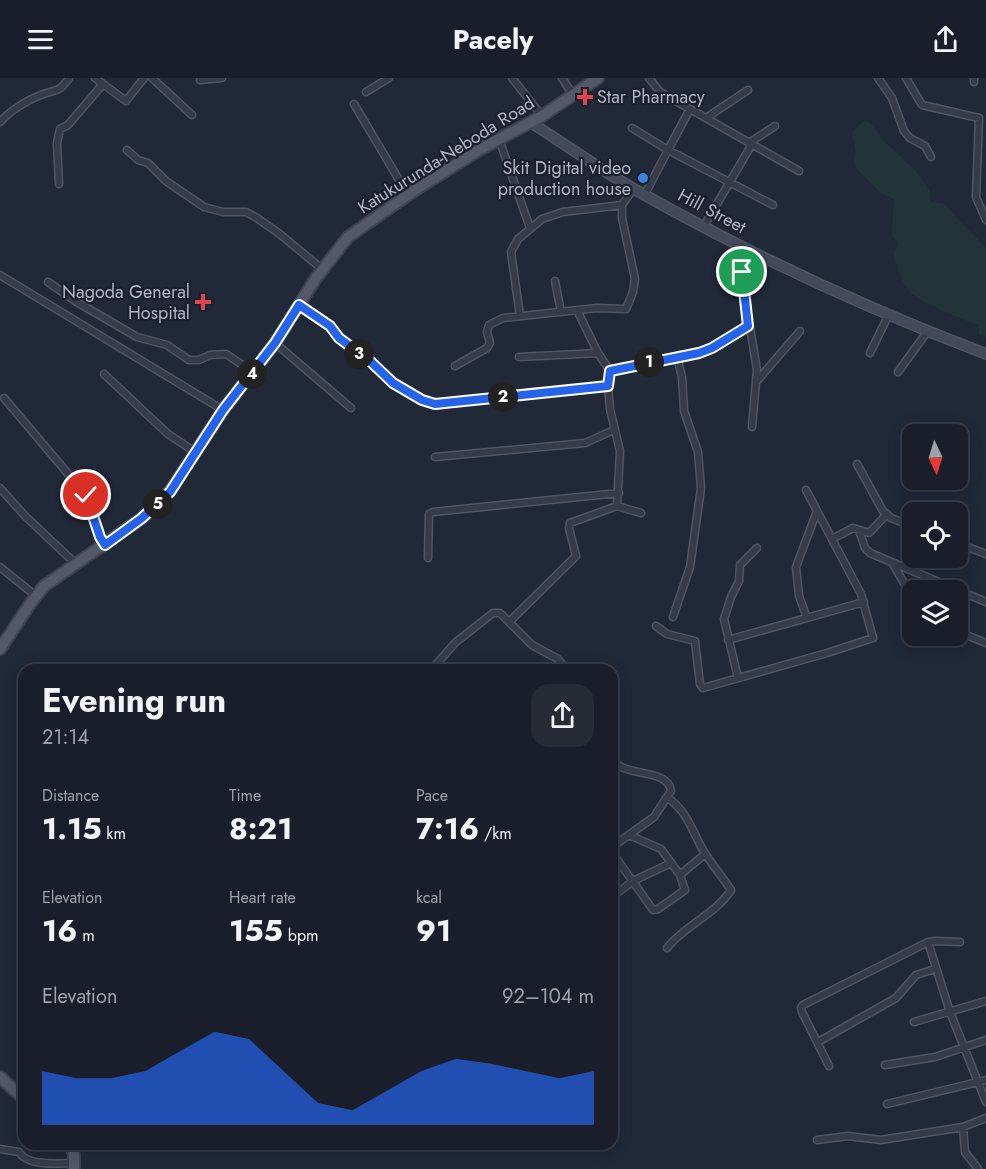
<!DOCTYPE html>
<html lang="en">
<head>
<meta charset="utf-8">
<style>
	:root { --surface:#191e2a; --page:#262b36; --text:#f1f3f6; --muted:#9fa2a8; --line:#373c47; --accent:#2563eb }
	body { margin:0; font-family:Jost,sans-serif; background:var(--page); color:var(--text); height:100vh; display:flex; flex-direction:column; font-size:22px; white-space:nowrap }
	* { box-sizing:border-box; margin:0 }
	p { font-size:20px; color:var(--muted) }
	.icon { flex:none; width:33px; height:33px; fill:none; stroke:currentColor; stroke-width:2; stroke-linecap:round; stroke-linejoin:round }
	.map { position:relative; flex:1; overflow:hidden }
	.sheet { position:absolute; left:18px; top:586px; width:600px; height:486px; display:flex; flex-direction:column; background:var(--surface); border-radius:18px; box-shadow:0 3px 15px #0003,0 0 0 2px var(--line) }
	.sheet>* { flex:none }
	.needle { width:39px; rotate:176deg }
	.tools { position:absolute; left:902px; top:346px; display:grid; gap:12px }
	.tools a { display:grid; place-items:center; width:66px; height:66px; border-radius:12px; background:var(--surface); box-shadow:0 3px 15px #0003,0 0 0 2px var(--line); font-size:30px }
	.pin { position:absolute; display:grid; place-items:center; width:51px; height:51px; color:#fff; margin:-26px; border:3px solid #fff; border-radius:50%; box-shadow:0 2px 6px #0007 }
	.km { position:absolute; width:30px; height:30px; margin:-15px; border-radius:50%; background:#222; color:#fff; font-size:16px; line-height:30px; text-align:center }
	.round { display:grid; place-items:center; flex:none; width:63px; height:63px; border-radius:18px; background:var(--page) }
	.overview { display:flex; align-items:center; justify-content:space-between; height:102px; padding:0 24px }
	h1 { font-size:33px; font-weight:700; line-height:45px }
	.metrics { display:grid; grid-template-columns:repeat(3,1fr); gap:9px; height:102px; padding:6px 24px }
	.metrics div { display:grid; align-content:center }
	.metrics b { font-size:30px; font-weight:700 }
	.metrics small { font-size:16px; font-weight:400 }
	.metrics p { font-size:16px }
	.chart { height:168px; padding:12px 24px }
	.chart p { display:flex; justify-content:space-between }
	.chart svg { width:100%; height:108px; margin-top:6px; fill:var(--accent); opacity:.7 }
	header { display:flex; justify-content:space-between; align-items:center; height:78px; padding:0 24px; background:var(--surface); font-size:27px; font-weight:700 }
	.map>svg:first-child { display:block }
</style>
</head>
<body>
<header><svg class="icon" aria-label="menu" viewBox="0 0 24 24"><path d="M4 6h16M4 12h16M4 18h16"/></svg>Pacely<svg class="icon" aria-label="share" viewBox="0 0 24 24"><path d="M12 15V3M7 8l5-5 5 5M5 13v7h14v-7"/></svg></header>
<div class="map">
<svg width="986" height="1091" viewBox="0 0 986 1091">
	<rect width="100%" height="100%" fill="#212838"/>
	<!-- green -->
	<path fill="#233439" d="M863,43L870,45L883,62L916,93L930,113L931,124L944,126L986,170V259L979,257V247C966,243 917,223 910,214C901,203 897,189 893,175L899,166L892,157L894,121L880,114L856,90L853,82L856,76L852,55Z"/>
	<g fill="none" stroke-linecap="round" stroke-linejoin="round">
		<defs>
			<path id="minor" d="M95,0L126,23L144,0
				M152,0L192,37
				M512,0L542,38
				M562,0L569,11L575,16
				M649,0L660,14L799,93
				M878,0L892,20L904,53L910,60L925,68L931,79
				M906,0L922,27L979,40L976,119L986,142
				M200,2L222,0
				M974,4V0
				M366,14L389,0
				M354,26L408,117
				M706,40L748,12
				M0,44C10,33 27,22 41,17C56,11 59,15 69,0
				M632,50L668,72L690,31
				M499,61L530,150
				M749,65L775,48
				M127,72L138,82L148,85L166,103L204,129L223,134H246L257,140L281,157L322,191
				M59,106L57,65L60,51L68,47L103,6
				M645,116L668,72L773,127
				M704,148L752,66
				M736,165L757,292L752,349
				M0,197L223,332
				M555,203L561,234
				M48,204L75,223L137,259L167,267L189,282H199L210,277L226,276L253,294
				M299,227L330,248L339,260L370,283L393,305L422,322L435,326L608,308
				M577,232L598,275L610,293
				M520,238L511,174L518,161L542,141L563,134L622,127
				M275,265L351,330
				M870,275L888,238
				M519,279L598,275
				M455,288L487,270L490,265L487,254L489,247L503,240L597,230L626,231L633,214L635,201L622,140V127L634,110
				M898,294L927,254
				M104,296L168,356L195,374
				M757,303L800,253
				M4,320L86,417L100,459L105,467
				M435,379L585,365L614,352
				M857,386L883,433L891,440L912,448
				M0,410L25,438L76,486
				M617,428L620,373L610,331L608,308L610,293L699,275L712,270L748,248
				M859,452L865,470L870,475L986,524
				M832,461L853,450L869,455L887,436
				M957,465L986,476
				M428,480L429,436L433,434L619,415
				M893,486L912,519
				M0,489L36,518
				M673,539L690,489L701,410L698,374L684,333L682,299L677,279
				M807,540L799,518L796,489L817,433
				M509,544L576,478L569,450L570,445L617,428L641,435
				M656,548L667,556L695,563L700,606L703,610L827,575L873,560L861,516L806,412
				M957,553L986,565
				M728,562L864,524
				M431,592L456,564L493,535H500L532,567L558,581L567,592
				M738,600L724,541L731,519L739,503L740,487L757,470
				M612,679C614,682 616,685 618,687C633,698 668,692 671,713L667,719C690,736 692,755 706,777C714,789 723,800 731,812C715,837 685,847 667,870
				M612,769L654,739L667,719
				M612,774L653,832L658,831L685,812L680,797L661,771L629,757
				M680,797L705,776
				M612,819L633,803L671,785
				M928,864L950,934L986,1024
				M914,944L986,923
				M818,964L896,920L916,897L935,891
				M885,987L935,979L986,962
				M829,988L802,934L801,930L803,927L928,864L935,863L960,864
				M887,1026L986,1002
				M963,1049L965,1074L978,1091
				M817,1062L848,1058L881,1062L963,1049L986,1040
				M0,1071L19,1074C28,1089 58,1085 75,1085"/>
			<path id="secondary" d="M530,44C565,66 599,91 634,111C747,175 865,230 986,276"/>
			<path id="primary" d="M0,571L30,526L44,508L142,440L170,413L223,332L275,265L316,200L348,159L415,112L479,72L542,38L598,0
				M0,999L24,1021
				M70,1066L74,1077V1091"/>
		</defs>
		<!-- minor casing -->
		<use href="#minor" stroke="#4f5563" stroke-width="9"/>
		<!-- secondary casing -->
		<use href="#secondary" stroke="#4f5563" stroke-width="12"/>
		<!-- primary casing -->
		<use href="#primary" stroke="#3e4452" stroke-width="14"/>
		<!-- minor -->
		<use href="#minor" stroke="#353b49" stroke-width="6"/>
		<!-- secondary -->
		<use href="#secondary" stroke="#43495b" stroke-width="9"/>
		<!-- primary -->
		<use href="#primary" stroke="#535969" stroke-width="10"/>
	</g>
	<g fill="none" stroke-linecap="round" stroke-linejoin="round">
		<defs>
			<path id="route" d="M86,417L100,459L105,467L142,440L170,414L223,332L275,265L299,227L330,248L339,260L370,283L393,305L422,322L435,326L608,308L610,293L699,275L712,270L748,248L742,194"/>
		</defs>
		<!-- route casing -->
		<use href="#route" stroke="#fff" stroke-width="12"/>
		<!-- route -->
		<use href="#route" stroke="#2563eb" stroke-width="8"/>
	</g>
	<!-- markers -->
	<g fill="#e0444e" stroke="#1a202d" stroke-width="2">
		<path d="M582 10h6v6h6v6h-6v6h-6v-6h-6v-6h6z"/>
		<path d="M200 215h6v6h6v6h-6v6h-6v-6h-6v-6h6z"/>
	</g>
	<circle fill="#3f7fe0" stroke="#1a202d" stroke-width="2" cx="643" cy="100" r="6"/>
	<g text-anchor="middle" stroke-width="4.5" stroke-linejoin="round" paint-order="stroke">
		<!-- poi labels -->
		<g font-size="18" fill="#afb5c5" stroke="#1a202d" text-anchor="end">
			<text x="597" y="25" text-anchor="start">Star Pharmacy</text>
			<text x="631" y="96">Skit Digital video<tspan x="631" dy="21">production house</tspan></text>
			<text x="190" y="220">Nagoda General<tspan x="190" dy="21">Hospital</tspan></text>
		</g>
		<!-- street labels -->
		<g font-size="18" fill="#afb5c5" stroke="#1a202d">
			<text transform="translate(446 77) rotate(-32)" y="6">Katukurunda-Neboda Road</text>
			<text transform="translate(712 133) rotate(28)" y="6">Hill Street</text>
		</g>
	</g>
</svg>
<div class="tools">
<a><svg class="needle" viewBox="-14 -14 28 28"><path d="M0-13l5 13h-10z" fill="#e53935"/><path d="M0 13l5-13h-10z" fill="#9fa2a8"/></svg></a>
<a><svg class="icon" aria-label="locate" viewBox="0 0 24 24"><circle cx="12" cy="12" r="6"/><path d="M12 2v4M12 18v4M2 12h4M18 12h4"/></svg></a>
<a><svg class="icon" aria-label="layers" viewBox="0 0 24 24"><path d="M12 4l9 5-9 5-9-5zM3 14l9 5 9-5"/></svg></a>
</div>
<div class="pin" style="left:742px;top:194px;background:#1e9e55"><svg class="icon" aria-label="arrive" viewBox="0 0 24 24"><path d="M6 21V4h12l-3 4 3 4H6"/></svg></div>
<div class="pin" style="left:86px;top:417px;background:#d93025"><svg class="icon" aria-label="check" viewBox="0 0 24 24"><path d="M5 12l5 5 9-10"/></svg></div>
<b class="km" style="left:649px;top:284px">1</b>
<b class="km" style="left:503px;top:319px">2</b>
<b class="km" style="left:359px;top:276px">3</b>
<b class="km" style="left:252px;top:296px">4</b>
<b class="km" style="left:158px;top:426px">5</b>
<section class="sheet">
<div class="overview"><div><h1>Evening run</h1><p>21:14</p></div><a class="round"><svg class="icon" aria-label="share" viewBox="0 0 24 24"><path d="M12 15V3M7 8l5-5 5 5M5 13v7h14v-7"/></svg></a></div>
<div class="metrics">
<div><p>Distance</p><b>1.15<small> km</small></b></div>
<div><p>Time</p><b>8:21</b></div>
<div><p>Pace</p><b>7:16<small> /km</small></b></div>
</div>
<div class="metrics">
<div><p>Elevation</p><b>16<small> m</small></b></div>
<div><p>Heart rate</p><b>155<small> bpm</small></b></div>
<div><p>kcal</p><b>91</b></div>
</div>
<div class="chart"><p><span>Elevation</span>92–104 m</p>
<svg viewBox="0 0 160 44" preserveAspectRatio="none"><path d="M0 44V22L10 25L20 25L30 22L40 14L50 6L60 9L70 22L80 35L90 38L100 30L110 22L120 17L130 19L140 22L150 25L160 22V44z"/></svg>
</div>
</section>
</div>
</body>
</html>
